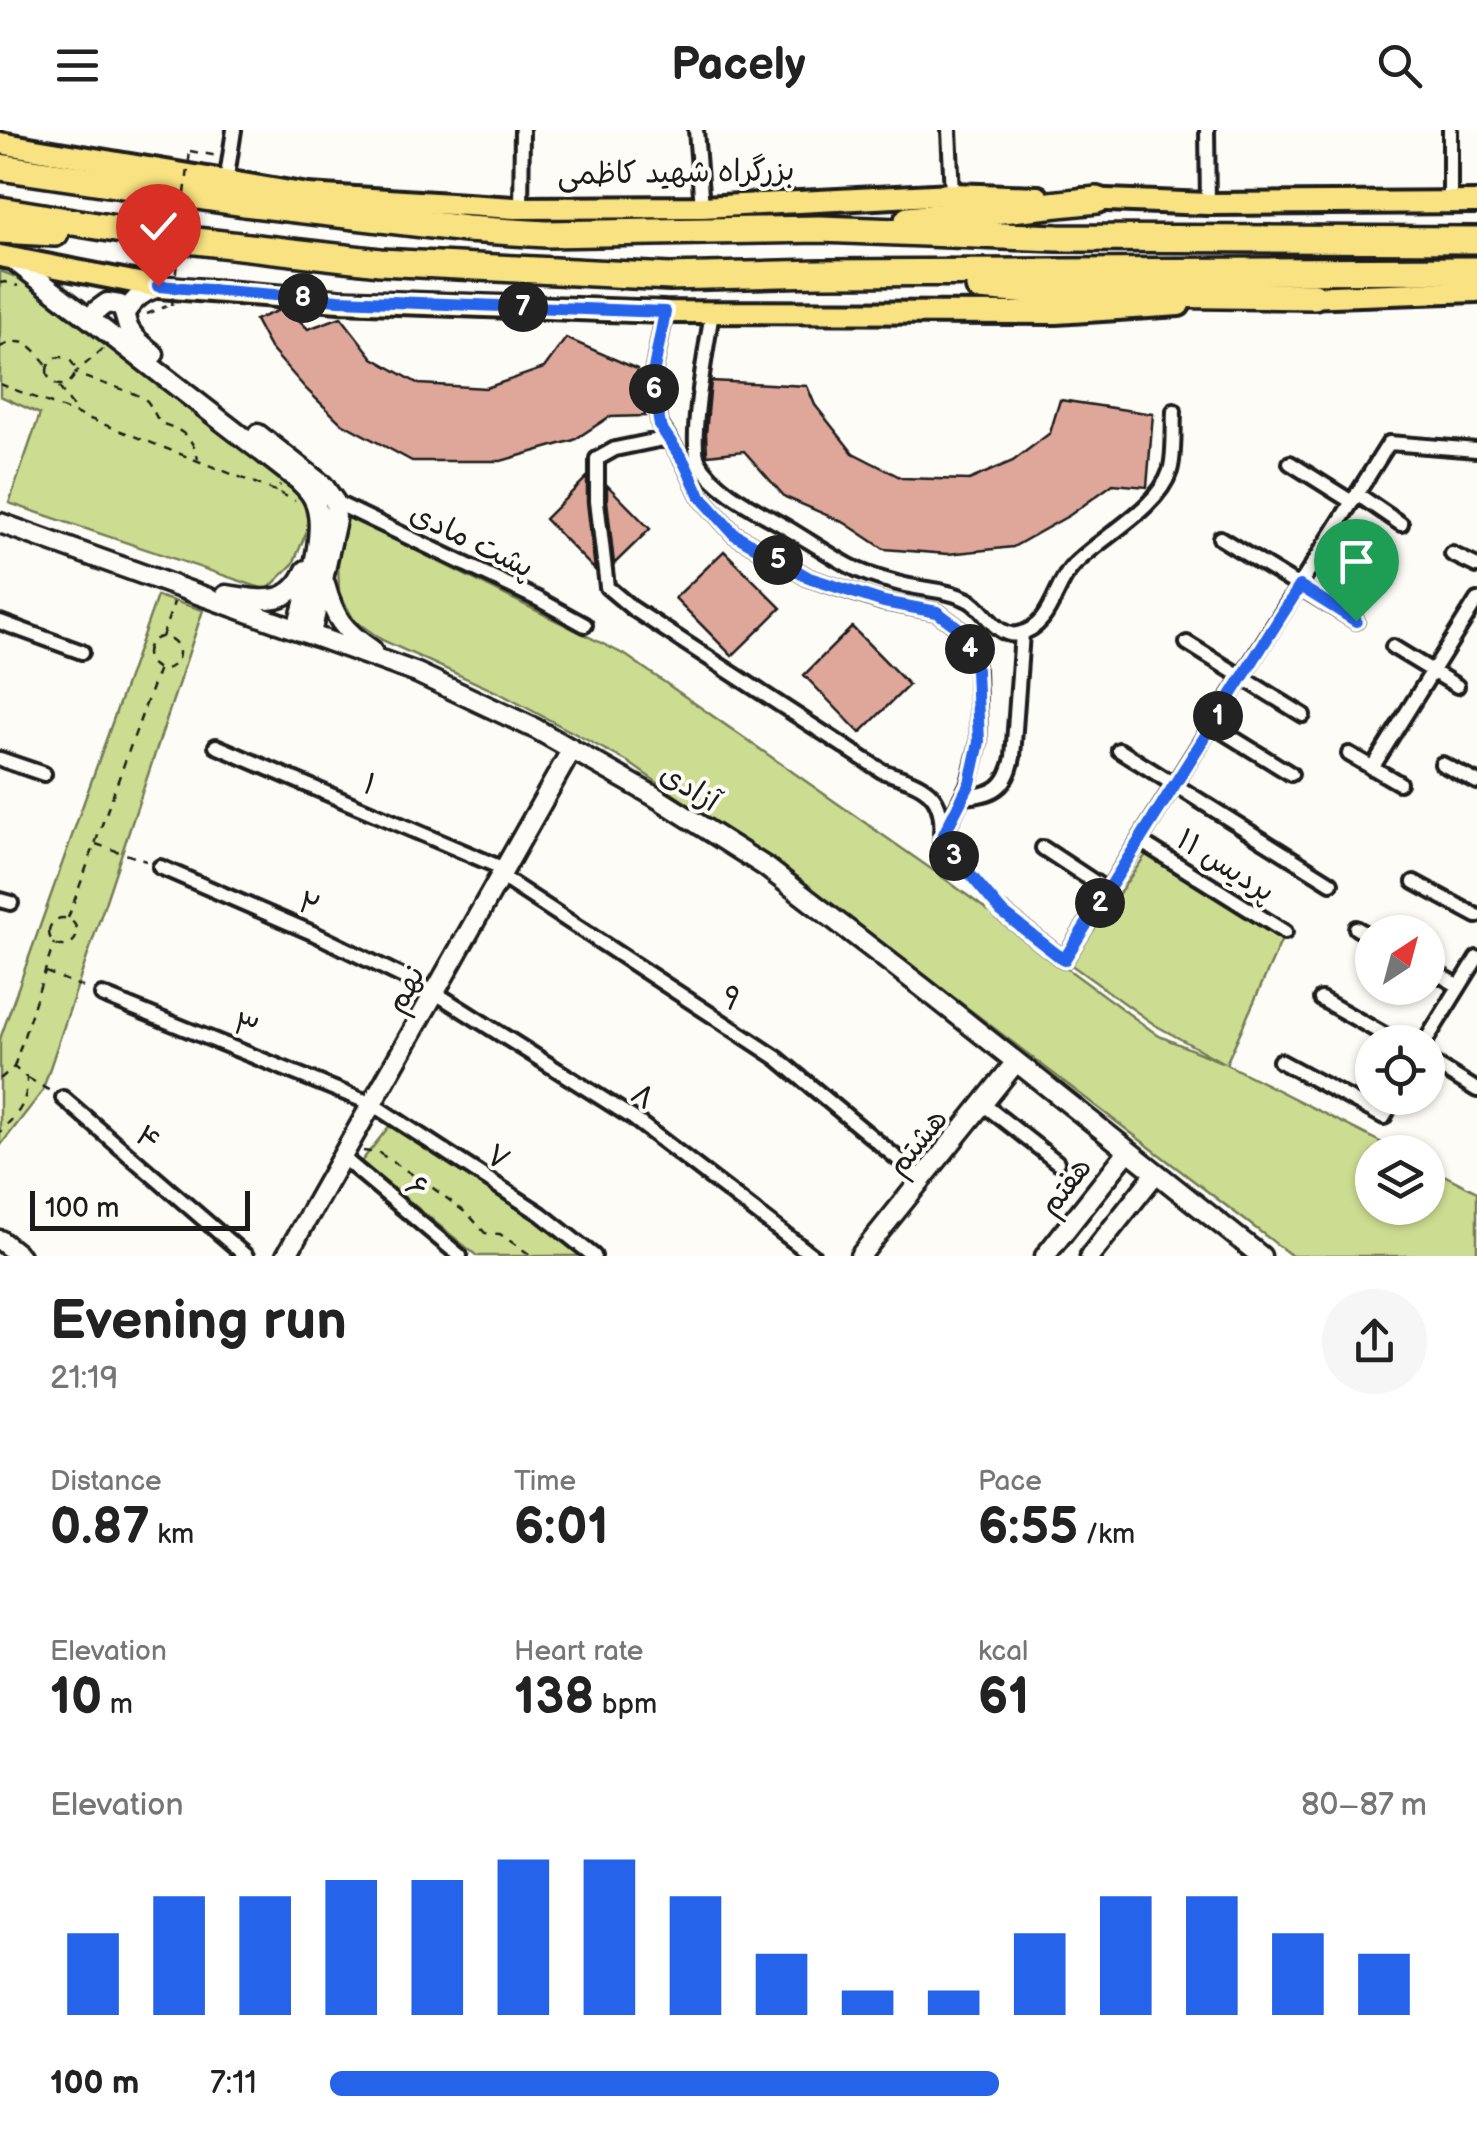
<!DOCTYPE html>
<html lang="en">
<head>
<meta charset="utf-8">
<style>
	:root { --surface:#fff; --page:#f6f6f6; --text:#222; --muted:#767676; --accent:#2563eb }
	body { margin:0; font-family:"Balsamiq Sans","Playpen Sans Arabic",sans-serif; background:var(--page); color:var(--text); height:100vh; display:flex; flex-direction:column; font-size:38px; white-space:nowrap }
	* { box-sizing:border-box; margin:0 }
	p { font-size:32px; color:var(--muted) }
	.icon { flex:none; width:55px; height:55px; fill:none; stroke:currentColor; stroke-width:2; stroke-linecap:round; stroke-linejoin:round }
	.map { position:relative; height:1126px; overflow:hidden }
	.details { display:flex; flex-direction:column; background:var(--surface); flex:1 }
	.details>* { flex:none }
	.needle { width:65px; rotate:36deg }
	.buttons { position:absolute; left:1355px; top:785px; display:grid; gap:20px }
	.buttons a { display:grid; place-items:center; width:90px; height:90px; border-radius:50%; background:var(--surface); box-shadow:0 2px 8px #0004; font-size:50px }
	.scale { position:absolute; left:30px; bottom:25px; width:220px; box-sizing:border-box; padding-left:10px; border:5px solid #1c1c1c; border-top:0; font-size:28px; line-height:35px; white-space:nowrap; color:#1c1c1c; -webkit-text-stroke:8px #fdfcf7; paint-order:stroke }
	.pin { position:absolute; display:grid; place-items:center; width:85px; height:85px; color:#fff; margin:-102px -42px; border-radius:50% 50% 50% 0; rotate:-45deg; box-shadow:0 0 10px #0007 }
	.pin .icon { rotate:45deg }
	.km { position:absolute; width:50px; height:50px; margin:-25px; border-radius:50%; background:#222; color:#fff; font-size:28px; line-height:50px; text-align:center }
	.round { display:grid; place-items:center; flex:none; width:105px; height:105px; border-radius:52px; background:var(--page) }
	.summary { display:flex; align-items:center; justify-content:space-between; height:170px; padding:0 50px }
	h1 { font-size:55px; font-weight:700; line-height:75px }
	.metrics { display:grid; grid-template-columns:repeat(3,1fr); gap:15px; height:170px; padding:10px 50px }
	.metrics div { display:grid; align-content:center }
	.metrics b { font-size:50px; font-weight:700 }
	.metrics small { font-size:28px; font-weight:400 }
	.metrics p { font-size:28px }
	.chart { height:280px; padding:20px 50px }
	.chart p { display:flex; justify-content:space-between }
	.chart svg { width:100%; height:180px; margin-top:10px; stroke:var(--accent); stroke-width:6 }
	ul { padding:0 50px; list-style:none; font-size:32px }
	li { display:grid; grid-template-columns:160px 120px 1fr; align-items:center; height:75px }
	li i { height:25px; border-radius:12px; background:var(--accent) }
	header { display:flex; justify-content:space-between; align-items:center; height:130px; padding:0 50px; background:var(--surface); font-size:45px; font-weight:700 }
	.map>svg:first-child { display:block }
</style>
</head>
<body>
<header><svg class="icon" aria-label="menu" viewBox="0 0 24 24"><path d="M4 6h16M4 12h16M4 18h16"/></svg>Pacely<svg class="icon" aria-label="search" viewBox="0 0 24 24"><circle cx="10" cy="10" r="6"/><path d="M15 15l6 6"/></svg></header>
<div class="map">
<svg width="1477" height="1126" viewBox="0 0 1477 1126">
	<rect width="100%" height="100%" fill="#fdfcf7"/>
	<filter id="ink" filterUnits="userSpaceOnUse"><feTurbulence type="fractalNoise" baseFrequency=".01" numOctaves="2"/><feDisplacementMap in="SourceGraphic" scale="20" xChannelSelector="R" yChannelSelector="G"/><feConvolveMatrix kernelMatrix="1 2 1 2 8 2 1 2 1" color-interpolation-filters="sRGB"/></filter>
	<g filter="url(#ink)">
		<!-- green -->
		<path fill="#ccdd91" stroke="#747c56" stroke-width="2.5" d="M0,141L22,149L143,237L301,361L309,396L293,434L267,460L9,373L40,284L0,266Z
			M343,384L627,526L934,741L1159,906L1224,933L1155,895L1070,834L1149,720L1283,807L1226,934L1400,1022H1372V1078H1428V1037L1477,1062V1126H1292L846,785L628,632L501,564L382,510L354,490L339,463L338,428Z
			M157,466L203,480L42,962L0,1016V909Z
			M391,994L534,1089L580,1126H477L361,1032Z"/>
		<!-- building -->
		<path fill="#dfa79a" stroke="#1c1c1c" stroke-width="2.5" d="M279,180L290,181L308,199L341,187L373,228L419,254L486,258L544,238L566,208L637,239L645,286L609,287L574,310L501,331H412L340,292L306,259L270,218L255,190Z
			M711,251L807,256L815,275L853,323L902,348L969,350L1013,331L1050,303L1060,270L1153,284L1147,357L1113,354L1070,385L1013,417L948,424L884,419L845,393L785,367L744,321L707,325L706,304Z
			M587,347V372L595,440L545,389Z
			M607,355L650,399L614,434L607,370Z
			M724,421L781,478L732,526L675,468Z
			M852,497L909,555L860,603L804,545Z"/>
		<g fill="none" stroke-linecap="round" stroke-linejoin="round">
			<defs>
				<path id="street" d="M696,0L702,77
					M949,0L952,64
					M1207,0L1208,74
					M226,53L234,0
					M1450,73V0
					M521,77L522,0
					M665,182L652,249L660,295L684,332L700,366L734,404L809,448L883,472L937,482L964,502L977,540L979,612L969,653L941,710
					M712,182C708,210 688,312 699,332C716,362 761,382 789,399C809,411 828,424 848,435C862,443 881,449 897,453C921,460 948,459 970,471C986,481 997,508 1018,504C1052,497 1053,457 1073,436C1099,408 1158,379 1170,341C1175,325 1173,298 1174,281
					M668,308L615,319L597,329V371L607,457L632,478L882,641C917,653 945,659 941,703
					M1290,333L1352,372
					M1357,364L1401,394
					M335,372L538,469L585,495
					M1220,408L1356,491
					M1452,424L1477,436
					M0,492L82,522
					M1187,513L1303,585
					M1393,517L1457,556
					M1212,595L1291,644
					M216,616L504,739
					M1119,620L1331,753
					M1349,624L1399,653
					M0,629L44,644
					M1442,634L1477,652
					M1372,638L1477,470
					M963,667C993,665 1007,658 1013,627L1022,503
					M1140,711L1285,802
					M1043,718L1108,761
					M160,737L315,804L434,862L633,988L813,1126
					M500,746L777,928L922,1049
					M1414,752L1477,786
					M0,770L11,773
					M1001,781L1064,830L1389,313L1477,320
					M1356,798L1372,807
					M1428,838L1459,856
					M102,865L372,974L541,1084L594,1126
					M1321,869L1397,912
					M1425,912L1477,828
					M1428,930L1477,960
					M1280,931L1384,987L1394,968
					M63,968L246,1126
					M983,974L1057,1032
					M342,1027L460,1126"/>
				<path id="secondary" d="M12,129L298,350C303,355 310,361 313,368C330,397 305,467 297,499
					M125,183C134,169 142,162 159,157
					M92,191L96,181L107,173L120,175C126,183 125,191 129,199C135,210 145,217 154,224
					M258,304L323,355L335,372L336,390L311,504
					M0,393L417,543L536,599L654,666L766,737L922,857L1261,1126
					M325,454C334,488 343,500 372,520
					M226,465C260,470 290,478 306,440
					M0,1110L20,1126
					M286,1126L572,619
					M860,1126L1016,932
					M1045,1126L1128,1021
					M1090,1126L1156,1043"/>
				<path id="primary" d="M0,13L308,65L514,78L702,77L952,64L1038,67
					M1082,69L1208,74L1477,72
					M0,126L159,157L339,171L665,182L1056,183L1179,175
					M1303,167L1477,161"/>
				<path id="highway" d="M0,37L244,73L466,99L546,104L820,99L1058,108L1477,110
					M0,80L170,108L380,132L670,147L820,143L1477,140
					M908,90L1097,70
					M0,100L55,103
					M979,157L1054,163L1314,166"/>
			</defs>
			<!-- street casing -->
			<use href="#street" stroke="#1c1c1c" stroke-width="20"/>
			<!-- secondary casing -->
			<use href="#secondary" stroke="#1c1c1c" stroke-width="25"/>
			<!-- primary casing -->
			<use href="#primary" stroke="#1c1c1c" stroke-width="28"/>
			<!-- highway casing -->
			<use href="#highway" stroke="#1c1c1c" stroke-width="32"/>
			<!-- path -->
			<path stroke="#1c1c1c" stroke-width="2.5" stroke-dasharray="8 8" stroke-linecap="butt" d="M190,21L218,26
				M0,153L5,152L18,156
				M147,184L167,176
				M0,217C25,205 32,216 47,235
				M103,219L75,243C92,252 137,261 147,271C152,277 156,287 160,293C183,300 192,306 198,329
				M47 241a14 14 0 1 1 28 0a14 14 0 1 1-28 0Z
				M0,254L278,362L280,355
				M59,257L77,283
				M280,363L295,371
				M162,507L174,472
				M147 523a16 16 0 1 1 32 0a16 16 0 1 1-32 0Z
				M96,714L146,731
				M950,721L990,769
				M49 802a14 14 0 1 1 28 0a14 14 0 1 1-28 0Z
				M68,788L159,538
				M46,842L90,860
				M14,937L54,813
				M28,948L52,962
				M0,949L14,937L27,948C27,975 19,982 0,1002
				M363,1021L379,1023L429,1055L469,1085L485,1103L500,1104L532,1126"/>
			<!-- street -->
			<use href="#street" stroke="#fdfcf7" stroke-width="12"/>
			<!-- secondary -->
			<use href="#secondary" stroke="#fdfcf7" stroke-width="18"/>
			<!-- primary -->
			<use href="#primary" stroke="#f8e281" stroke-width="20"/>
			<!-- highway -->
			<use href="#highway" stroke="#f8e281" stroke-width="25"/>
			<!-- path-bridge -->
			<path stroke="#1c1c1c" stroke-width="2.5" stroke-dasharray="8 8" stroke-linecap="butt" d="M172,175L190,21"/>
		</g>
	</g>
	<g fill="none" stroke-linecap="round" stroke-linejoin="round" filter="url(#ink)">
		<defs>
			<path id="route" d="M158,156L339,170L665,182L652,249L660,296L684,332L700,366L734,404L809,448L884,472L937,482L964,502L976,540L979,612L970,653L941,710L1001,781L1064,830L1300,456L1356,491"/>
		</defs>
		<!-- route casing -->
		<use href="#route" stroke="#fff" stroke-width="20"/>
		<!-- route -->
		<use href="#route" stroke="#2563eb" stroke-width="12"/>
	</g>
	<g text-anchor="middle" stroke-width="8" stroke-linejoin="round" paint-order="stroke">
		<!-- street labels -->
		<g font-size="30" fill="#1c1c1c" stroke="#fdfcf7">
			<text transform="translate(676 42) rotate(-1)" y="10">بزرگراه شهید کاظمی</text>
			<text transform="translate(472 410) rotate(26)" y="10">پشت مادی</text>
			<text transform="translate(370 654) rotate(23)" y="10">۱</text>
			<text transform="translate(690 657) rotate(32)" y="10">آزادی</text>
			<text transform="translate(1226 735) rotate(32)" y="10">پردیس ۱۱</text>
			<text transform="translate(309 774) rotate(24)" y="10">۲</text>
			<text transform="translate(405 859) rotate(-61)" y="10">نهم</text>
			<text transform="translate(731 868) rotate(33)" y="10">۹</text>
			<text transform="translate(246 896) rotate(22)" y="10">۳</text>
			<text transform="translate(643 966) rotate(34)" y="10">۸</text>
			<text transform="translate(148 1008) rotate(41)" y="10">۴</text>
			<text transform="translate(917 1012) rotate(-51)" y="10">هشتم</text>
			<text transform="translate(498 1027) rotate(33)" y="10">۷</text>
			<text transform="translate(1065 1056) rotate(-52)" y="10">هفتم</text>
			<text transform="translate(417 1057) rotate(40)" y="10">۶</text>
		</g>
	</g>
</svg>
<div class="buttons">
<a><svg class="needle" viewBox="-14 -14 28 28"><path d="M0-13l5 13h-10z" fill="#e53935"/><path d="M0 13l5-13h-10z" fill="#767676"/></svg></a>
<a><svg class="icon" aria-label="locate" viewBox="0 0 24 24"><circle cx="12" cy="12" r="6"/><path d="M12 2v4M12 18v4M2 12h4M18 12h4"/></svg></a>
<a><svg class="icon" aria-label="layers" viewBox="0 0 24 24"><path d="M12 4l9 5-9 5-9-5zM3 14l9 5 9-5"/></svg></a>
</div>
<div class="scale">100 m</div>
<div class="pin" style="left:1356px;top:491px;background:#1e9e55"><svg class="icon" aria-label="arrive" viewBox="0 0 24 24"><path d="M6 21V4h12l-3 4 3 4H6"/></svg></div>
<div class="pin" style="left:158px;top:156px;background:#d93025"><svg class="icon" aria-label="check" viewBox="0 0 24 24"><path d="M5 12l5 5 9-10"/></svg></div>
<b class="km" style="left:1218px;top:586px">1</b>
<b class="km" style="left:1100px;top:773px">2</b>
<b class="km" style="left:954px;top:726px">3</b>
<b class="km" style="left:970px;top:519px">4</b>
<b class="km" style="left:778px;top:430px">5</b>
<b class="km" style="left:654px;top:259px">6</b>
<b class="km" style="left:523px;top:177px">7</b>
<b class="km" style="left:303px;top:168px">8</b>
</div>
<section class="details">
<div class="summary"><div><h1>Evening run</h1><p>21:19</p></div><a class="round"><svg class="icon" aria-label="share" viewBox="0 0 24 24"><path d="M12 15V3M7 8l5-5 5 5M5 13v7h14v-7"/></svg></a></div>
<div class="metrics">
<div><p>Distance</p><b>0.87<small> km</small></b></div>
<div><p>Time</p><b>6:01</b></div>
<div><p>Pace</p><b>6:55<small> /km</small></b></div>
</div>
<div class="metrics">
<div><p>Elevation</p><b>10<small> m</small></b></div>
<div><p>Heart rate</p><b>138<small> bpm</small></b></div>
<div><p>kcal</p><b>61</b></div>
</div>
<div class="chart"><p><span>Elevation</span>80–87 m</p>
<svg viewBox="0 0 160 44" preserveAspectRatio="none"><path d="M5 44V24M15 44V15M25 44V15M35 44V11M45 44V11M55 44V6M65 44V6M75 44V15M85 44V29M95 44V38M105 44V38M115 44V24M125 44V15M135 44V15M145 44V24M155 44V29"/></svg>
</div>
<ul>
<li><b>100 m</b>7:11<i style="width:61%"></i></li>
</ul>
</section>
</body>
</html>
